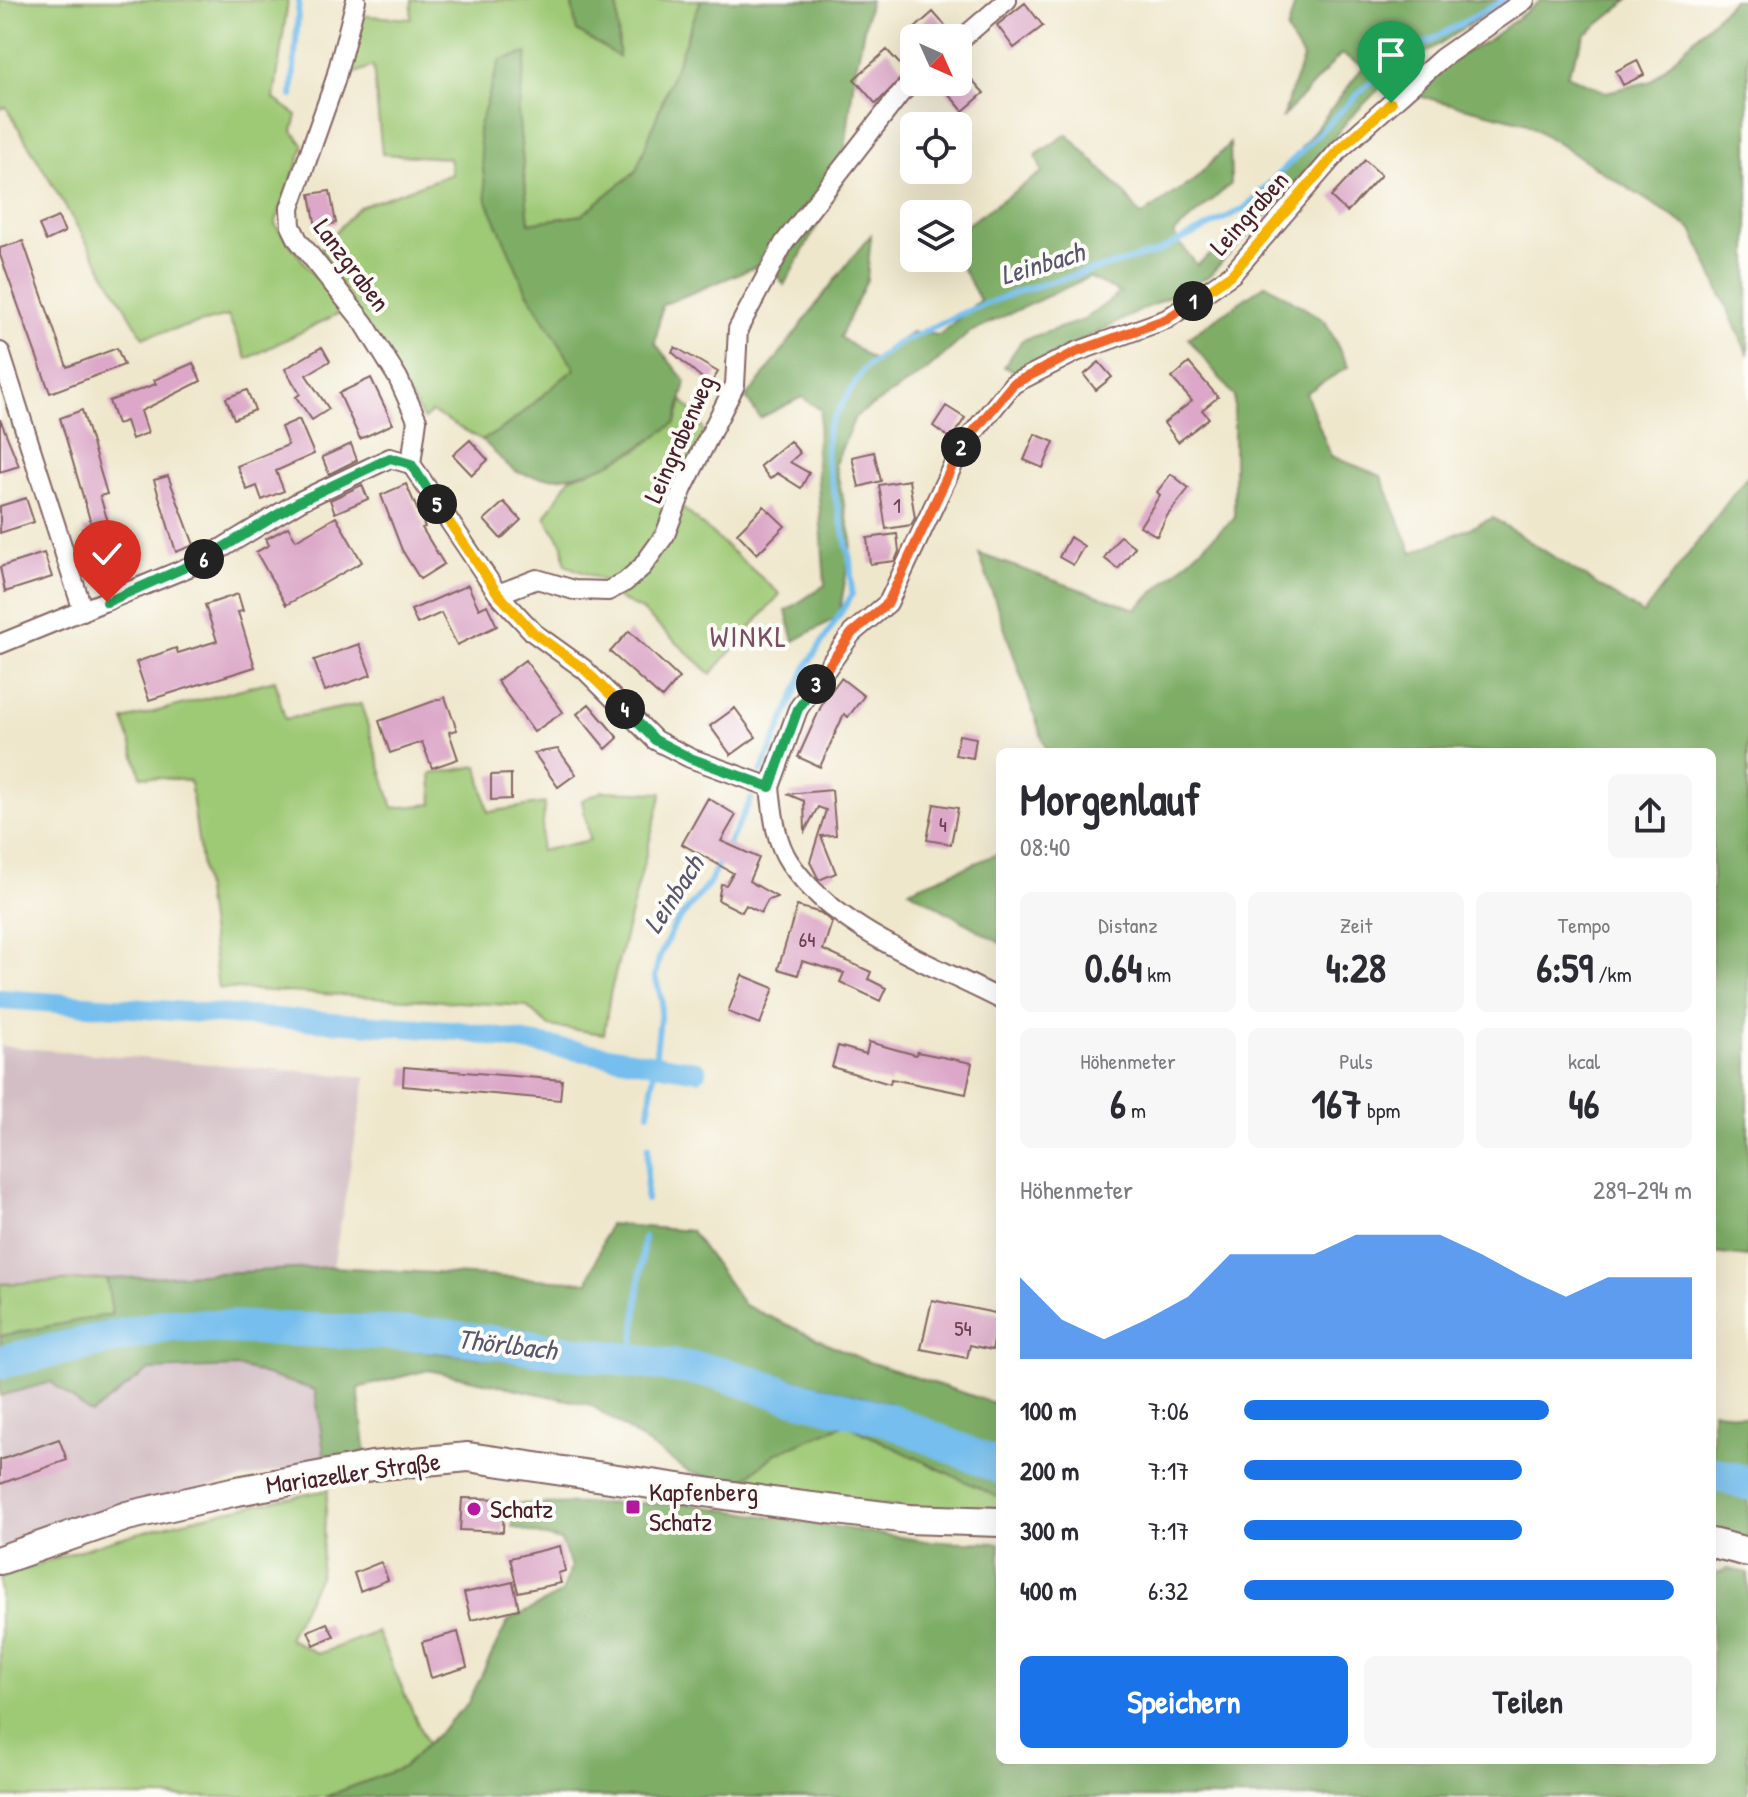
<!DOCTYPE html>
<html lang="de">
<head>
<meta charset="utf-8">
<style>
	:root { --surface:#fff; --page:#f7f7f7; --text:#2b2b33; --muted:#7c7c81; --accent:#1a73e8 }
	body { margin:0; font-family:"Patrick Hand",sans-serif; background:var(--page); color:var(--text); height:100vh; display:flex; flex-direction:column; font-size:30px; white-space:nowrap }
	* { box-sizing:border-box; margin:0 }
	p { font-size:26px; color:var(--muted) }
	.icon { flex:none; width:44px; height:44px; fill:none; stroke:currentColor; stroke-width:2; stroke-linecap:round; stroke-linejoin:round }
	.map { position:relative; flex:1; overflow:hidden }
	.sheet { position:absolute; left:996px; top:748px; width:720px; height:1016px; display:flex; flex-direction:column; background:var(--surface); border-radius:12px; box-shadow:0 8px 32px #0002 }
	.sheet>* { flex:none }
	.needle { width:52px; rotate:135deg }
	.tools { position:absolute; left:900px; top:24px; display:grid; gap:16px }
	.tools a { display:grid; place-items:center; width:72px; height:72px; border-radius:12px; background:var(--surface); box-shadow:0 8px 32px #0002; font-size:40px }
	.pin { position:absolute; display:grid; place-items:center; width:68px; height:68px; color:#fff; margin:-82px -34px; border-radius:50% 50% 50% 0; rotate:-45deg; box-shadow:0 0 8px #0007 }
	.pin .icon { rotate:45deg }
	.km { position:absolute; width:40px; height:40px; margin:-20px; border-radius:50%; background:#222; color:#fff; font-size:22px; line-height:40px; text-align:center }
	.round { display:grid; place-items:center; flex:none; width:84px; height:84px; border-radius:12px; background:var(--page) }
	.summary { display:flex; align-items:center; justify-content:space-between; height:136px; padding:0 24px }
	h1 { font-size:44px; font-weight:700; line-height:60px }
	.stats { display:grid; grid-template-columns:repeat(3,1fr); gap:12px; height:136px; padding:8px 24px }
	.stats div { display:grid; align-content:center; border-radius:12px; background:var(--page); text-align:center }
	.stats b { font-size:40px; font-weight:700 }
	.stats small { font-size:22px; font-weight:400 }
	.stats p { font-size:22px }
	.chart { height:224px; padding:16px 24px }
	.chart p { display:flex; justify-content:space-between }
	.chart svg { width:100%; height:144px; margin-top:8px; fill:var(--accent); opacity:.7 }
	.button { display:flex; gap:16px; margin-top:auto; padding:16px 24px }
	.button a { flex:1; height:92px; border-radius:12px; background:var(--accent); color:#fff; font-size:32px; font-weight:700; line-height:92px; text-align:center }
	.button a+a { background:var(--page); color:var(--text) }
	ul { padding:0 24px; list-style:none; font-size:26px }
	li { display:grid; grid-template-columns:128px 96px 1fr; align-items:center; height:60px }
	li i { height:20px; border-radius:10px; background:var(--accent) }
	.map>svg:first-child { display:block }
</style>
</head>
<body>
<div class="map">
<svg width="1748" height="1797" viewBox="0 0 1748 1797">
	<rect width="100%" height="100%" fill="#fdfcf7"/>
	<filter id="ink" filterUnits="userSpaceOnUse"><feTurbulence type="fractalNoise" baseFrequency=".0125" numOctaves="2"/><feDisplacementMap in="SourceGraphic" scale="16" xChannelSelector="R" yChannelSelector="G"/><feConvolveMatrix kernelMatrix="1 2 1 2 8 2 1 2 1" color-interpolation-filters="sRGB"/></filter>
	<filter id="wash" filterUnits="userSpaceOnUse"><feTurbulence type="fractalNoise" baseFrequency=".006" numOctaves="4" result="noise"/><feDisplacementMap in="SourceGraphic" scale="32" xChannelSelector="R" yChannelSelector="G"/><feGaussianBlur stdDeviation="1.8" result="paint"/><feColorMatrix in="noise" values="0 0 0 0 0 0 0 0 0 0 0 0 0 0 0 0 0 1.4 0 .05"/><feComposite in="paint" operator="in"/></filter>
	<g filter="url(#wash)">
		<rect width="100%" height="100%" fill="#efe7cc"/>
		<!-- industrial -->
		<path fill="#d2bec4" d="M0,1046L366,1077L333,1267L0,1284Z
			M240,1367L315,1390L325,1460L177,1494L0,1549V1396L51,1382L91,1414L149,1370Z"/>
		<!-- green -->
		<path fill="#9ec975" stroke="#747450" stroke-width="2" d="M0,0H288L274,99L297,115L293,131L304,146L275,224L342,312L247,359L228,316L143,337L6,107L0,109Z
			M412,0H571L577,31L619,56L617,0H701L636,171L582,215L529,223L518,113L526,54L500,60L478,129L575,369C545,391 515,425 482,440L432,412L424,419L318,251L359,207L452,174L449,158L382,154L373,66L346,77L356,15L411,19Z
			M682,400L699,419L704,432C681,482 661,559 609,583L565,565L563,545L545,517L570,478L636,451L676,422Z
			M683,508L780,594L711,674L641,610L617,598Z
			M275,680L285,719L361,704L393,808L433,804L431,774L478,766L488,812L545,803L540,851L590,840L582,800L603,791L662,793L610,994L604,1034L549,1026L526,1006L218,988L190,781L141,776L124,720Z
			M107,1279L112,1314L0,1336V1284Z
			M845,1424L1000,1498V1508L931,1512L739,1484L776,1453Z
			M328,1490L320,1574L288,1638L318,1654L377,1632L427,1744L404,1767L325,1797H0V1579C105,1536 216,1512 328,1490Z"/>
		<!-- forest -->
		<path fill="#7ead66" stroke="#646648" stroke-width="2" d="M571,0H617L619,57L577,31Z
			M701,0H870L854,77L841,183L784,285L767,262L662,305L655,343L686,382L676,422C633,454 576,491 520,473C507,469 493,449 482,440C517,424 544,391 575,369L526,290L487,201L478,129L500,60L527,53L518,113L529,223L582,215L636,171Z
			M1296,0H1507L1396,72L1348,120L1291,189L1208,277L1018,372L1004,367L1022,340L1084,320L1120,293L1089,277L970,332L926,371L855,417L835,464L852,540L839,616L794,641L786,611L825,585L816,453L821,410L802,397L760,418L746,398C789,345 826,287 871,235L867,280L840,337L873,360L912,332L939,335L980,300L960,264L958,231L1042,172L1036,155L1067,134L1124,193L1141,216L1194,180L1230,143L1231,184L1173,234L1197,265L1233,237L1364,66L1341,54L1282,118L1303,58L1287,31Z
			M1541,0H1629L1585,35L1567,75L1606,92L1652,81L1733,0H1748V355L1692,229L1524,122L1414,95L1440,66L1489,40Z
			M1266,284L1325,321L1348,367L1306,393L1331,456L1381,476L1412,553L1493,518L1643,614L1748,475V1257L1712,1253V752H1047L979,554L1136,609L1234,518V396L1188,338Z
			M1000,853V943L909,890Z
			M609,1224L691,1231L744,1305L866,1361L1000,1405V1456L889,1403L716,1361L590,1341L342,1318L169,1315L0,1352V1336L112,1314L107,1279L333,1267L588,1282Z
			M141,1341L337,1342L667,1378L839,1414L1000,1474V1498L845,1424L776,1453L739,1484L689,1472L591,1405L428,1370L358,1388L366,1456L325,1460L315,1390L240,1367L149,1370L91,1414L51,1382L0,1396V1370Z
			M1712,1410L1748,1417V1471L1712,1466Z
			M1712,1488L1748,1492V1538L1712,1531Z
			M682,1503L925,1541L1000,1543V1760H1712V1575L1728,1569L1748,1573V1797H325L404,1767L468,1703L508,1621L562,1593L571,1567L561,1541L512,1527L513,1504Z"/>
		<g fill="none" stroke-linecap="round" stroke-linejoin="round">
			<!-- stream -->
			<path stroke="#74beed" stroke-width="6" d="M292,96L299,0
				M761,772L808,664L852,595L850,559L826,458L828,427L864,369L895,345L965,312L1022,290L1155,253L1245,208L1371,81L1420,46L1505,0
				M726,849L751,799
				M649,1113L662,1001L655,976L659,958L674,926L710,882L720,859
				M646,1200L648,1147
				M632,1360L644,1237"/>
			<!-- canal -->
			<path stroke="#74beed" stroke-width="20" d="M0,999L460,1031L697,1071"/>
			<!-- river -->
			<path stroke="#74beed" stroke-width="34" d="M0,1362L170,1325L437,1335L717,1372L787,1395L889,1420L1000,1467
				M1712,1473L1748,1483"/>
		</g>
		<g id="blocks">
			<!-- building -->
			<path fill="#dca7c8" d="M1025,3L1043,26L1014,48L997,25Z
				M933,12L949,30L941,38H904Z
				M887,50L907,72L876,104L854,79Z
				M1637,60L1644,75L1623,85L1616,71Z
				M966,73L984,93L963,111L946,91Z
				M1365,160L1381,175L1347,212L1331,197Z
				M330,191L336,223L316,227L310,194Z
				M58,217L65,232L46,241L39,225Z
				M23,241L67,367L117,348L124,365L50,393L0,255V248Z
				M322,347L330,361L306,375L329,409L312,420L296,397L300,394L285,369Z
				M675,347L718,372L710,385L672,352Z
				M1099,362L1112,377L1096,390L1084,375Z
				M193,363L201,381L141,411L148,433L132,439L126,421L117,424L109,401L156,384L154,380Z
				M1189,363L1218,397L1202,410L1209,418L1178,442L1164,423L1192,401L1172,378Z
				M371,378L393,424L360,439L339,393Z
				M247,390L255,410L234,419L226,398Z
				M946,406L965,418L951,439L933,426Z
				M82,410L107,494L100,496L122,567L97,575L83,529L92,527L60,418Z
				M0,419L19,466L0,472Z
				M299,419L314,454L276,471L284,491L262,500L257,486L247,490L237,466L288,445L281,427Z
				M1035,434L1054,442L1043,468L1024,460Z
				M470,440L488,460L472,475L453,455Z
				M790,441L800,453L790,462L809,473L801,488L777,473L770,479L760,466Z
				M351,444L357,460L329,474L322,457Z
				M874,452L881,481L859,487L852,457Z
				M1171,474L1189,488L1167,516L1157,536L1140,526L1160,495L1157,492Z
				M168,476L194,545L176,552L154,480Z
				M909,480L915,518L911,525L886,529L879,485Z
				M406,484L425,527L422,528L444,564L420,579L402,550L381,495Z
				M362,485L368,499L335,513L330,500Z
				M26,498L34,522L0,533V506Z
				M504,502L521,520L501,539L484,520Z
				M764,506L785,526L757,554L737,533Z
				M336,517L362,562L286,605L256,552L269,545L266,539L288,527L296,540Z
				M897,534L899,551L895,561L870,564L867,538Z
				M1120,536L1135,547L1118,569L1104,558Z
				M1070,537L1084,546L1073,565L1059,557Z
				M44,553L52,577L5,592L0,567Z
				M468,585L479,609L487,605L497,626L457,645L441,613L417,624L411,610Z
				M238,594L243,611L238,612L255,667L149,700L136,662L176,648L178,653L217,641L205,605Z
				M629,631L679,678L662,698L610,652Z
				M359,644L371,675L325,691L314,660Z
				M525,660L563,712L534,732L497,681Z
				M841,678L864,696L848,717L844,714L820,767L798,757L823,702Z
				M445,697L457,730L449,732L458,759L432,768L422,742L390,753L379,721Z
				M589,704L618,738L606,749L577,714Z
				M735,708L756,737L731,755L710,726Z
				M959,735L976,738L973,758L955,755Z
				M558,749L576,774L558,787L534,753Z
				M511,774V799L491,800V775Z
				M832,790L836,835L821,836L836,873L819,880L810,862L826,810L818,807L805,831L804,801L787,794Z
				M708,798L736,815L721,841L759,858L749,881L777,897L768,900L761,913L746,905L742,912L718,900L721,884L726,885L733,873L682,844Z
				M934,804L958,808L951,844L927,840Z
				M797,906L821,913L832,922L823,950L871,972L868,979L886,988L880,1001L840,982L844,973L802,961L798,975L778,969Z
				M742,975L774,988L760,1024L728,1012Z
				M869,1042L916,1055L917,1052L972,1063L966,1094L891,1079L890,1084L832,1067L838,1046L866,1054Z
				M404,1067L562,1080L560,1100L403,1086Z
				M932,1300L1000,1314V1342L994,1341L992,1350L970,1345L967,1358L921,1349Z
				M59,1439L67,1460L0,1484V1460Z
				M462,1498L504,1499L503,1532L460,1530Z
				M560,1546L565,1571L558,1573L561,1583L518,1592L510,1558Z
				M381,1562L388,1580L360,1591L354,1573Z
				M513,1582L519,1609L471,1620L464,1593Z
				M327,1623L334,1636L314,1645L308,1631Z
				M458,1632L467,1667L431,1678L422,1642Z"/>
		</g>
	</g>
	<g filter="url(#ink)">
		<use href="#blocks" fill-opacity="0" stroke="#846563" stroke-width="2"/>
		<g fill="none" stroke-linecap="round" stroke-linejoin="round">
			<defs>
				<path id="minor" d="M356,0L335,81L290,208L291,226L298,240L364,323L398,378L417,420L411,464
					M958,42L1007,0
					M0,352L83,611
					M498,594L537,579L574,590L608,591L625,582L642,567L665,535L683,488L735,385L738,329L784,243L900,94L914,81
					M0,644L194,565L300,501L390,458L411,464L498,594L534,633L584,669L655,740L690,758L770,787C773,813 775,841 790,863C837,931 930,963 1000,999
					M770,787L798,709L852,633L888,603L961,448L1013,384L1076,352L1167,319L1232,274L1340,149L1442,58L1525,0"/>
				<path id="primary" d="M1712,1543L1748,1552
					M0,1560L127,1516L232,1492L372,1466L468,1457L773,1502L908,1519L1000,1522"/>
			</defs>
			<!-- minor casing -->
			<use href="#minor" stroke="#846563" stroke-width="22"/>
			<!-- primary casing -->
			<use href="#primary" stroke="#846563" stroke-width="32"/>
			<!-- minor -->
			<use href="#minor" stroke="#fff" stroke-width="18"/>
			<!-- primary -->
			<use href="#primary" stroke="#fff" stroke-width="28"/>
		</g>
	</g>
	<g fill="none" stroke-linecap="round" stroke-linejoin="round" filter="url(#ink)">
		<defs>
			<path id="split-1" d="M1193,301L1232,274L1340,149L1391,103"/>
			<path id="split-2" d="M961,447L1013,384L1076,352L1167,319L1193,301"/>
			<path id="split-3" d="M816,684L852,633L888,603L961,447"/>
			<path id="split-4" d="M625,709L655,740L690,758L770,787L798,709L816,684"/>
			<path id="split-5" d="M437,504L498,594L534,633L584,669L625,709"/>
			<path id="split-6" d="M204,559L300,501L390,458L411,464L437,504"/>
			<path id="split-7" d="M107,602L204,559"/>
		</defs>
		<!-- split-1 casing -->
		<use href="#split-1" stroke="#fff" stroke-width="16"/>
		<!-- split-2 casing -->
		<use href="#split-2" stroke="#fff" stroke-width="16"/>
		<!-- split-3 casing -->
		<use href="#split-3" stroke="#fff" stroke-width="16"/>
		<!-- split-4 casing -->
		<use href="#split-4" stroke="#fff" stroke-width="16"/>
		<!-- split-5 casing -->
		<use href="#split-5" stroke="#fff" stroke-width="16"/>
		<!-- split-6 casing -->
		<use href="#split-6" stroke="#fff" stroke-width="16"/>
		<!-- split-7 casing -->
		<use href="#split-7" stroke="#fff" stroke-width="16"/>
		<!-- split-1 -->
		<use href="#split-1" stroke="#f5b400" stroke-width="10"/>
		<!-- split-2 -->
		<use href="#split-2" stroke="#f0652b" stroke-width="10"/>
		<!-- split-3 -->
		<use href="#split-3" stroke="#f0652b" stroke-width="10"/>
		<!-- split-4 -->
		<use href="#split-4" stroke="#22a559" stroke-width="10"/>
		<!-- split-5 -->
		<use href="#split-5" stroke="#f5b400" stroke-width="10"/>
		<!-- split-6 -->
		<use href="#split-6" stroke="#22a559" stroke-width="10"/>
		<!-- split-7 -->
		<use href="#split-7" stroke="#22a559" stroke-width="10"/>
	</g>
	<!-- markers -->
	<g fill="#b5179e" stroke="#fdfcf7" stroke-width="3">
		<rect x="625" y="1499" width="16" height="16" rx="4"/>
		<circle cx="474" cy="1509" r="8"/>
	</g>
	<g text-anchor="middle" stroke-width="8" stroke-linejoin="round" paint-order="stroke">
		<!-- number labels -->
		<g font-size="22" fill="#6e4152">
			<text x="897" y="513">1</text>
			<text x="943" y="832">4</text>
			<text x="807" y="947">64</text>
			<text x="963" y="1336">54</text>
		</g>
		<!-- street labels -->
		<g font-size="26" fill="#4a1f2b" stroke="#fdfcf7">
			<text transform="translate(1249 213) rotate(-48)" y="9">Leingraben</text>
			<text transform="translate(352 265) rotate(53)" y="9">Lanzgraben</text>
			<text transform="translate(679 439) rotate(-66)" y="9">Leingrabenweg</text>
			<text transform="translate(353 1473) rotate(-8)" y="9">Mariazeller Straße</text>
		</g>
		<!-- poi labels -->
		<g font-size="26" fill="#4a1f2b" stroke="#fdfcf7" text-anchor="start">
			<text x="649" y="1501">Kapfenberg<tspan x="649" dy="30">Schatz</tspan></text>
			<text x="490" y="1518">Schatz</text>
		</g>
		<!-- water labels -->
		<g font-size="28" font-style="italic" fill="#59576f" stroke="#fdfcf7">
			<text transform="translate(1042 263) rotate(-17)" y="10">Leinbach</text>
			<text transform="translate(673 894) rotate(-57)" y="10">Leinbach</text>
			<text transform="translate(507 1344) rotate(7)" y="10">Thörlbach</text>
		</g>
		<!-- quarter labels -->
		<g font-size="30" letter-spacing="2" fill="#7d4f62" stroke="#fdfcf7">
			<text x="749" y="647">WINKL</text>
		</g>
	</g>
</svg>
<div class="tools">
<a><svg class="needle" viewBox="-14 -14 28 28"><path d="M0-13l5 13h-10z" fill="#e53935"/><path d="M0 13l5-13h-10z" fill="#7c7c81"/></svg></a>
<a><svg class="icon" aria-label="locate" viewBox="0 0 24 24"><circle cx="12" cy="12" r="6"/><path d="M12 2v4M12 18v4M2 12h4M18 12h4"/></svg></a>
<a><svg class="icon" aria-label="layers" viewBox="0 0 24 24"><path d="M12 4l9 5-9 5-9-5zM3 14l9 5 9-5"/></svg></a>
</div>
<div class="pin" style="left:1391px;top:103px;background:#1e9e55"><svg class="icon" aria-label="arrive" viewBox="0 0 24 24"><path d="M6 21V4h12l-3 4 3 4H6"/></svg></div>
<div class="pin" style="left:107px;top:602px;background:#d93025"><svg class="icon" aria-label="check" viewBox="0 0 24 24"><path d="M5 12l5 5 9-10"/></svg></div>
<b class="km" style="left:1193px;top:301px">1</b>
<b class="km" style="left:961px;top:447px">2</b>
<b class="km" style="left:816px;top:684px">3</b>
<b class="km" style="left:625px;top:709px">4</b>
<b class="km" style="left:437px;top:504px">5</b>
<b class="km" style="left:204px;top:559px">6</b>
<section class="sheet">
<div class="summary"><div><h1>Morgenlauf</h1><p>08:40</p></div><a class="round"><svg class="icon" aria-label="share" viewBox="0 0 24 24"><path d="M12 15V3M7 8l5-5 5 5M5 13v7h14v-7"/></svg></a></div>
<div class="stats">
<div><p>Distanz</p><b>0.64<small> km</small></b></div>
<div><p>Zeit</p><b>4:28</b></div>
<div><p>Tempo</p><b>6:59<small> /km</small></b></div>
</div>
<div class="stats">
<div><p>Höhenmeter</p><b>6<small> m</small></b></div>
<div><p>Puls</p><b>167<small> bpm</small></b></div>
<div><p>kcal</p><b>46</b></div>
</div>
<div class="chart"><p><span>Höhenmeter</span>289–294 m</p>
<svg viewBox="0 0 160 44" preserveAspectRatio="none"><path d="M0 44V19L10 32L20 38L30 32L40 25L50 12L60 12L70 12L80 6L90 6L100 6L110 12L120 19L130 25L140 19L150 19L160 19V44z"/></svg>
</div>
<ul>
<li><b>100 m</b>7:06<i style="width:68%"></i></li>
<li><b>200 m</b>7:17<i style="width:62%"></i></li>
<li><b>300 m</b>7:17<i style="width:62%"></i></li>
<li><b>400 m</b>6:32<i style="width:96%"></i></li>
</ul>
<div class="button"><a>Speichern</a><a>Teilen</a></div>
</section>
</div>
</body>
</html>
